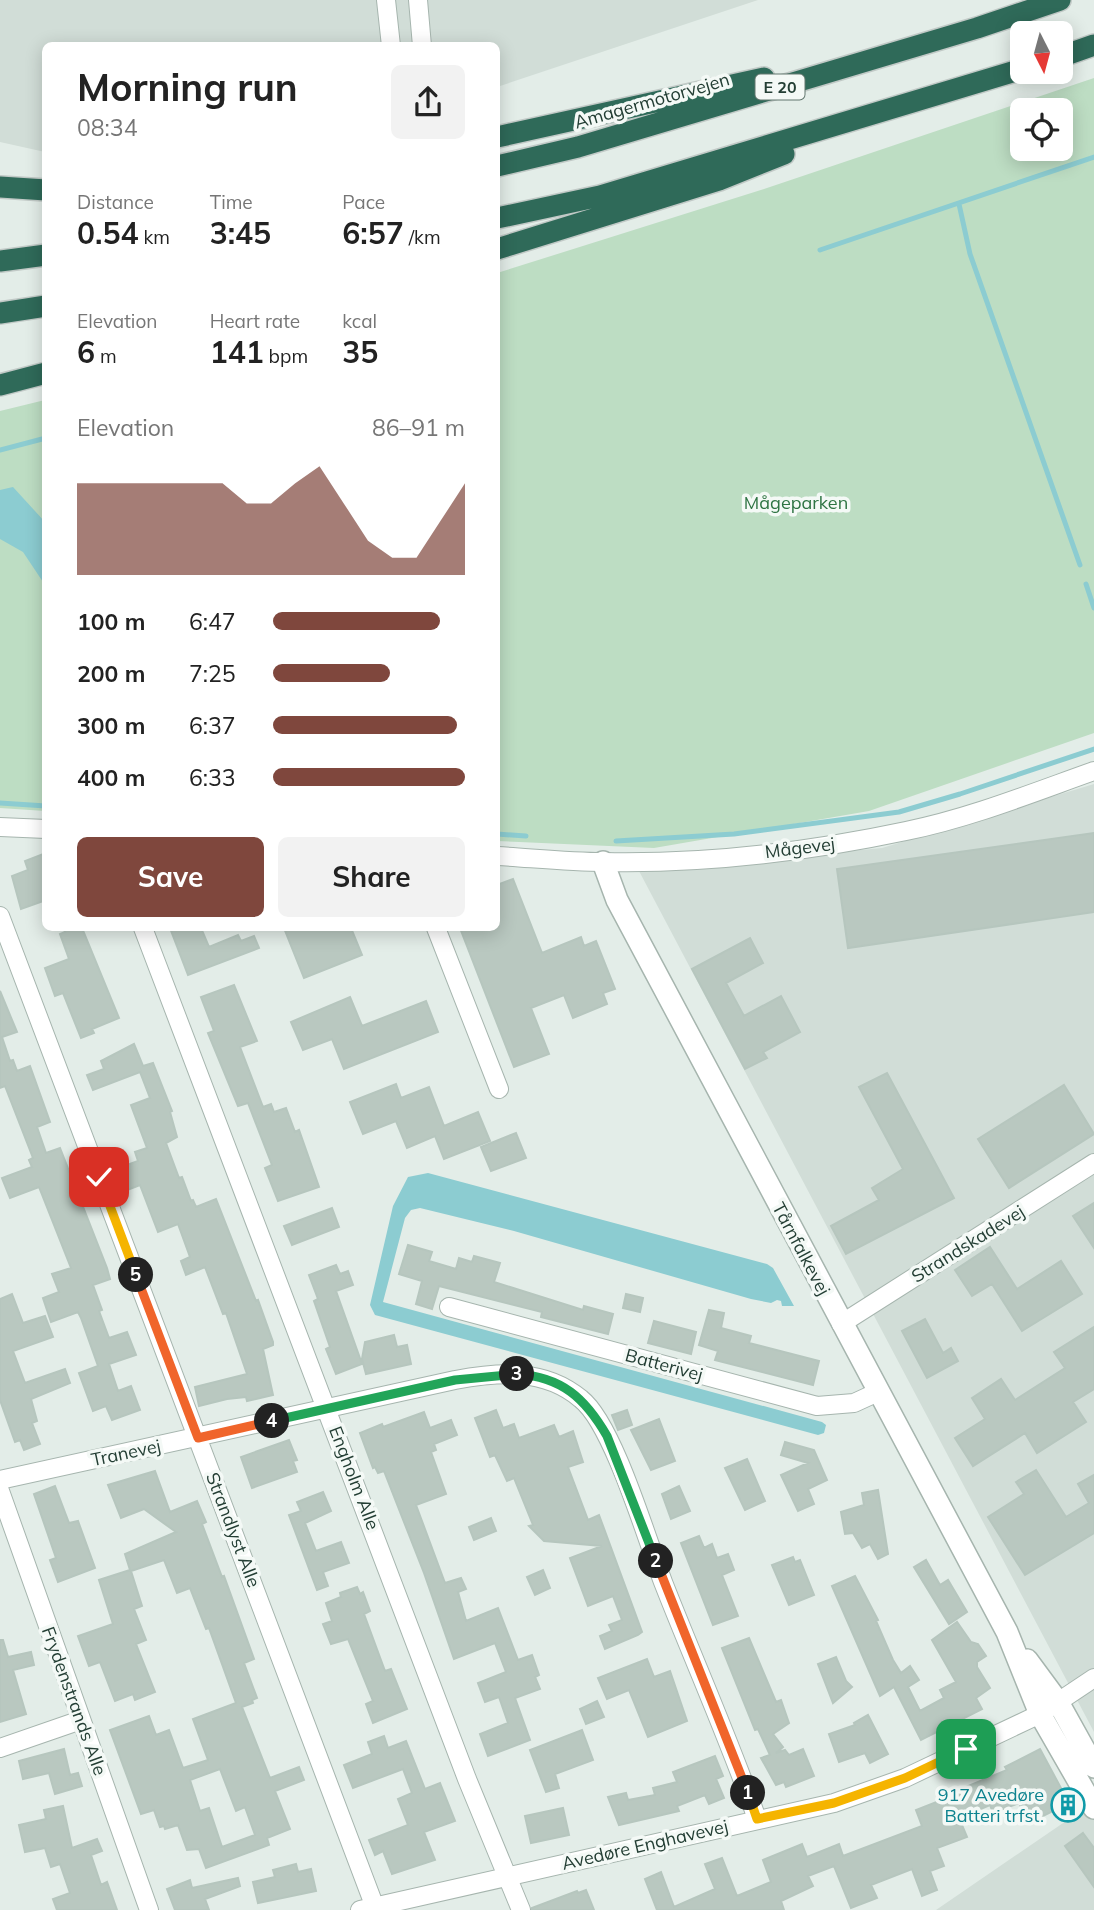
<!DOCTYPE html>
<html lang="en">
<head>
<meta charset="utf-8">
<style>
	:root { --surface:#fff; --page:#f2f2f2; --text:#222; --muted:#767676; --accent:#7f473d }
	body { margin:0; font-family:Mulish,sans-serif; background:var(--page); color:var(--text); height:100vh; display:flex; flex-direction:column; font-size:26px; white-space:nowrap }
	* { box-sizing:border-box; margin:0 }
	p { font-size:23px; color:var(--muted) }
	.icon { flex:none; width:38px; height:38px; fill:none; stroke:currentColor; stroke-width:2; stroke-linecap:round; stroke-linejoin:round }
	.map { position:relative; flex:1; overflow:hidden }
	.panel { position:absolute; left:42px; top:42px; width:458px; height:889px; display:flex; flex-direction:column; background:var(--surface); border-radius:10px; box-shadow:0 4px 18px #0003 }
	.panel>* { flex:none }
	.needle { width:46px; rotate:174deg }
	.buttons { position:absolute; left:1010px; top:21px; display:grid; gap:14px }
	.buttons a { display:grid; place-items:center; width:63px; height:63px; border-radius:10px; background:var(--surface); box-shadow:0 4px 18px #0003; font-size:35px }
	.pin { position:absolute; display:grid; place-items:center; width:60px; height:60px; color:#fff; margin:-30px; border-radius:14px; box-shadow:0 4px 10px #0006 }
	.km { position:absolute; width:35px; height:35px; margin:-18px; border-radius:50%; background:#222; color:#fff; font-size:19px; line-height:35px; text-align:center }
	.round { display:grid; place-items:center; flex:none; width:74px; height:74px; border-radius:10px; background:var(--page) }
	.overview { display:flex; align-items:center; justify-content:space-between; height:119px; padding:0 35px }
	h1 { font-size:38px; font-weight:700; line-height:52px }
	.figures { display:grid; grid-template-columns:repeat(3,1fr); gap:10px; height:119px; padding:7px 35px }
	.figures div { display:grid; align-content:center }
	.figures b { font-size:30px; font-weight:700 }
	.figures small { font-size:19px; font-weight:400 }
	.figures p { font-size:19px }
	.chart { height:196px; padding:14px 35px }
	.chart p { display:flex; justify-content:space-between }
	.chart svg { width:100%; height:126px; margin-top:7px; fill:var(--accent); opacity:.7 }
	.cta { display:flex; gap:14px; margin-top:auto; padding:14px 35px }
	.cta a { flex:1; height:80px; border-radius:10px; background:var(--accent); color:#fff; font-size:28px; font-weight:700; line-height:80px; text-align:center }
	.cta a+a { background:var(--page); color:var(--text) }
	ul { padding:0 35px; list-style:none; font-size:23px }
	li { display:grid; grid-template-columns:112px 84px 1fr; align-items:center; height:52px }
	li i { height:18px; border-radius:9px; background:var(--accent) }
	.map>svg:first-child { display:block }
</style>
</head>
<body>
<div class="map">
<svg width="1094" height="1910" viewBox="0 0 1094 1910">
	<rect width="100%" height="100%" fill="#e3ede8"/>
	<!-- built -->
	<path fill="#d1ddd7" d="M0,0H758L497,87V46H46L45,152L0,142Z
		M1094,784V1732L639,871L882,848Z
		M1094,1802V1910H936L1085,1808Z"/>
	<!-- green -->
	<path fill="#bdddc3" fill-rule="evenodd" d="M1094,78V733L869,811L654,848L497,841V273L764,189ZM1022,110H1060V149H1022Z
		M45,400V811L0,808V411Z"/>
	<!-- water -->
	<path fill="#8cccd1" d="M13,487L45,522V585L23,552L0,539V490Z
		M428,1173L767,1264L773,1268L794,1306H782L781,1301L777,1300L771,1303L751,1299L514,1231L420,1208L411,1210L405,1218L383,1302L822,1422L826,1425L824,1433L818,1435L375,1315L370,1305L393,1206L408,1177Z"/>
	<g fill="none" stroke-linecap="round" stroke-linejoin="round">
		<!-- stream -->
		<path stroke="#8cccd1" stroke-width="5" d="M959,204L970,254L1080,565
			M820,250L1094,157
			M0,450L46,438
			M1086,584L1094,608
			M0,803L46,806
			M497,834L526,836
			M616,841L734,834L899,812L960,794L1094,749"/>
	</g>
	<!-- building -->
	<path fill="#b9c8c0" stroke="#b6c6be" stroke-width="2" fill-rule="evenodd" d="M1094,833V912L848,948L837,869Z
		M46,853V900L21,909L12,876L28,870L25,861Z
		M513,879L542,953L581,937L584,946L596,941L615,989L603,993L607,1004L573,1018L564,995L531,1008L549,1054L514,1067L460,928H497V885Z
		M64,928H82L119,1018L92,1029L94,1033L81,1038L63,993L55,996L45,968L69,959L60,934L65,932Z
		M170,928H201L209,947L238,935L241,941L254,936L259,948L188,975Z
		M284,928H351L362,955L304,978Z
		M750,938L763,963L726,983L744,1016L781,996L800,1032L763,1052L767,1058L745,1069L692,969Z
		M234,985L257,1041L240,1047L263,1107L271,1104L274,1112L286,1108L295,1132L299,1130L319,1187L278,1201L265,1168L272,1165L248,1103L238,1106L208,1033L214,1031L201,997Z
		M0,991L17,1032L2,1037L10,1061L13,1060L17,1071L30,1066L50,1122L37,1127L46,1153L60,1148L107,1268L110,1279L93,1285L102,1310L99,1311L109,1338L127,1332L136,1355L109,1364L118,1391L131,1386L140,1410L112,1420L106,1406L93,1411L79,1373L98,1366L81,1318L78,1312L51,1322L43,1298L59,1292L52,1274L71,1268L39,1187L10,1198L2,1178L32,1167L29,1160L33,1158L5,1086L0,1088Z
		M350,997L362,1026L426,1001L438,1032L344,1069L332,1039L303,1050L291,1022Z
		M134,1044L143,1066L153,1063L172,1111L170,1112L177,1137L166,1143L179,1178L182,1177L191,1201L193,1200L196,1207L216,1199L256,1301L258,1300L273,1342V1345L263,1349L273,1395L247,1401L246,1397L227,1399L199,1406L195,1387L247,1374L226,1313L223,1314L205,1267L186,1275L181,1261L190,1257L178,1224L158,1232L140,1185L117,1194L112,1179L115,1177L113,1170L138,1161L135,1152L147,1148L131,1105L150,1098L140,1072L93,1090L87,1075L104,1069L101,1061Z
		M887,1073L954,1198L846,1254L831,1226L879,1200L872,1188L903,1169L859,1087Z
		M396,1084L401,1098L429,1087L444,1126L478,1112L490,1141L444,1159L435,1136L407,1148L396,1121L363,1134L350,1102Z
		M1064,1085L1094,1134L1009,1188L978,1139Z
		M516,1133L526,1158L491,1171L481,1147Z
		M1094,1203V1248L1073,1216Z
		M332,1208L339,1227L292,1245L284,1226Z
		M408,1245L432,1252L429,1261L456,1269L459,1258L472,1262L474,1256L500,1263L494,1282L583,1310L584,1306L613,1314L608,1334L541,1317L542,1312L439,1286L432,1309L416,1304L422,1281L399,1274Z
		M990,1247L1017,1289L1061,1261L1082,1294L1022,1331L992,1284L972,1296L955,1270Z
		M336,1265L340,1274L348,1271L353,1285L336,1291L362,1364L336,1374L326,1349L330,1347L314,1301L318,1299L309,1275Z
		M12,1294L23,1323L45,1316L53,1337L13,1351L25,1383L65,1369L70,1383L31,1399L37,1421L32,1423L40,1444L24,1450L20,1440L15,1442L0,1400V1299Z
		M626,1294L643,1298L640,1312L623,1308Z
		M709,1310L724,1313L721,1328L751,1336L749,1343L819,1361L813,1385L715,1360L718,1351L699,1345Z
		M925,1319L943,1353L951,1348L958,1361L927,1378L902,1331Z
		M654,1321L696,1332L691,1354L648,1343Z
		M1094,1327V1389L1073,1402L1086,1422L1037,1453L1025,1433L973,1466L955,1438L985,1419L972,1398L1001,1379L1015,1400L1065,1368L1054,1352Z
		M394,1335L397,1347L407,1345L411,1364L366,1374L362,1359L365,1342Z
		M496,1410L503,1428L514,1424L519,1438L554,1425L559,1437L573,1431L583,1462L568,1467L588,1520L599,1515L642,1632L638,1635L605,1649L600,1636L612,1631L609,1625L622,1620L613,1596L588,1606L570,1558L602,1546L544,1541L529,1526L533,1525L514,1478L507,1481L495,1455L490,1457L475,1418Z
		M627,1410L632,1425L618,1430L612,1415Z
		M424,1412L430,1428L451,1420L457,1435L434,1444L436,1450L431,1452L446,1494L416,1505L445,1583L461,1578L466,1589L458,1592L466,1621L498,1608L518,1660L532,1655L539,1675L535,1677L540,1689L515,1698L530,1740L488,1756L480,1734L508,1723L499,1697L485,1702L478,1683L506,1672L495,1643L454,1659L424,1573L384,1471L378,1473L375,1467L373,1468L360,1433L382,1424L383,1427Z
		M659,1419L675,1461L651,1470L631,1430Z
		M289,1440L297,1460L293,1461L297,1472L252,1488L241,1457Z
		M785,1442L814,1450L827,1480L808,1489L814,1504L798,1511L781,1475L808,1463L781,1455Z
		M747,1459L765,1501L745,1510L725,1468Z
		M1036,1470L1066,1517L1089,1503L1078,1484L1094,1475V1533L1025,1575L988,1517L1024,1494L1016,1482Z
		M155,1471L170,1512L197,1501L206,1522L202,1524L222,1577L224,1576L254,1659L244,1663L257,1698L252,1700L253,1703L242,1707L270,1778L299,1767L304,1780L275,1791L290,1829L267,1838L269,1845L206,1868L199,1849L187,1850L178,1825L165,1829L164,1826L160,1827L154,1810L141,1814L110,1730L149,1716L156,1735L169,1730L183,1768L208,1760L193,1719L236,1703L209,1628L206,1629L190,1588L177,1593L164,1560L131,1571L142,1606L134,1609L146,1640L136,1644L155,1692L135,1700L133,1694L115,1701L100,1662L89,1666L78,1636L113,1624L99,1580L130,1570L125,1554L176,1532L144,1509L121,1518L108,1485ZM220,1769L236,1811L245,1807L255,1835L222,1847L209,1808L200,1811L190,1780Z
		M55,1486L69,1523L78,1521L95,1568L58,1582L50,1560L56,1558L34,1494Z
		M679,1486L690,1511L671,1519L662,1494Z
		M878,1490L888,1554L878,1559L870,1544L862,1548L853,1533L845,1534L841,1512L864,1505L862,1493Z
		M323,1492L331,1511L305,1523L316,1551L341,1542L349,1563L323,1572L328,1586L317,1590L289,1515L301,1511L297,1502Z
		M491,1518L496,1531L474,1540L469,1527Z
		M699,1536L704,1548L712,1544L717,1558L728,1554L734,1570L722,1575L738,1616L713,1625L681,1543Z
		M793,1557L795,1562L800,1560L814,1595L789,1605L772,1565Z
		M926,1560L940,1585L948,1580L967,1612L949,1624L914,1567Z
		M543,1570L550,1588L535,1595L527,1577Z
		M855,1576L878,1620L876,1621L893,1660L901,1673L910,1666L919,1680L908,1687L920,1711L944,1698L940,1690L956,1682L932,1640L957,1622L971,1642L978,1644L986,1656L977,1662V1667L990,1688L976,1698L982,1709L921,1740L894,1687L880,1696L832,1586Z
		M357,1587L360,1594L363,1592L370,1611L364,1614L385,1671L391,1669L407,1709L373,1723L366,1704L373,1701L348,1639L331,1644L323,1624L332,1621L326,1603L341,1597L340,1593Z
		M749,1638L776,1702L781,1700L789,1723L773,1734L783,1747L776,1753L785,1750L789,1755L803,1749L814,1776L786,1787L784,1782L776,1785L761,1758L770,1755L758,1729L755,1730L722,1648Z
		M0,1640H3L8,1657L31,1652L34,1665L13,1670L26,1714L0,1722Z
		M836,1657L846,1681L852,1687L833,1703L818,1664Z
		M647,1659L654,1677L670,1671L687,1721L648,1737L629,1690L607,1699L598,1678Z
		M597,1701L604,1717L586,1724L580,1709Z
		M868,1715L888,1754L870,1763L865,1753L839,1762L829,1734L855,1725L854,1723Z
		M582,1730L593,1760L555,1774L559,1788L546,1792L530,1750Z
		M384,1736L388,1748L406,1741L425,1789L440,1783L455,1821L424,1832L435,1860L392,1874L383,1851L375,1855L369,1840L408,1825L398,1799L412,1793L403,1769L353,1788L344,1765L372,1754L368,1742Z
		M64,1749L70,1775L78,1773L82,1786L55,1794L49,1773L23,1779L19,1761Z
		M1040,1749L1069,1803L1029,1823L1019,1803L993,1813L990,1805L959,1818L967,1837L937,1848L944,1866L930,1871L937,1890L922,1896L912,1869L871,1885L877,1898L851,1908L834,1866L808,1876L813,1886L781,1901L784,1910H657L645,1879L661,1872L674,1907L715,1889L705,1864L722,1858L737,1896L771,1882L763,1860L802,1844L807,1857L839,1844L843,1856L922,1826L916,1810L957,1794L956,1791L1007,1770L1005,1767Z
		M715,1756L723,1776L716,1779L724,1798L709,1804L705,1795L677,1806L679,1811L619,1825L608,1797L626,1793L628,1800L655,1795L653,1788L677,1782L673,1772Z
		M63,1806L72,1848L97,1839L102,1851L91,1855L101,1885L107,1882L117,1910H57L53,1899L70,1893L60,1864L51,1867L45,1848L25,1852L19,1825L46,1819L44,1810Z
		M563,1808L569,1835L531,1843L525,1816Z
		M1083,1833L1094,1848V1887L1065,1846Z
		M296,1864L298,1872L311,1869L316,1891L258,1903L253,1882L275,1877L273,1870Z
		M238,1878L240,1886L205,1899L209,1910H175L167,1889L190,1880L192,1888Z
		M586,1890L594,1910H532V1908L577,1891L578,1893Z"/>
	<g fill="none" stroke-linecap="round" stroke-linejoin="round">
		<defs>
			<path id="minor" d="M386,0L391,46
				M418,0L422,46
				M0,827L46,829
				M497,856C532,858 568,862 604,862C705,864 807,852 906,831C970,818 1032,793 1094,771
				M0,916L376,1910
				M143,928L467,1779L521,1910
				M436,928L499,1089
				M449,1307L817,1406L854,1403L878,1392
				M841,1324L1094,1163
				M0,1480L455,1380C499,1372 544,1368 581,1399C613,1424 647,1540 663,1582C694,1661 729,1739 757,1819
				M0,1491L149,1910
				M0,1748L81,1720
				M360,1910L834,1803L905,1778L1040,1714L1094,1678"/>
			<path id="tertiary" d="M603,862L617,900L1007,1632L1040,1714L1094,1808
				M1027,1660L1058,1702L1094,1767"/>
			<path id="motorway" d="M1060,57L1094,45
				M497,137L764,78
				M497,166L578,147L977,28L1060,0
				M0,187L46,190
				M497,218L600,196L1022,69
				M497,249L719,180L784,154
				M0,261L46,255
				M0,313L46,306
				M0,385L46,373"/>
		</defs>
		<!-- minor casing -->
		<use href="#minor" stroke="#a6b5ae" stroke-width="20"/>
		<!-- tertiary casing -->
		<use href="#tertiary" stroke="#a6b5ae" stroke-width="24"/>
		<!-- motorway casing -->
		<use href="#motorway" stroke="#c1c9c6" stroke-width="24"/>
		<!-- minor -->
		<use href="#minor" stroke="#fff" stroke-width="18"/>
		<!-- tertiary -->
		<use href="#tertiary" stroke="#fff" stroke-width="21"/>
		<!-- motorway -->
		<use href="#motorway" stroke="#2f6a59" stroke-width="21"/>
	</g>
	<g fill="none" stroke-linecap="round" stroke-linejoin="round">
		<defs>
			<path id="split-1" d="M748,1793L757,1819L834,1803L905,1778L966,1749"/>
			<path id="split-2" d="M656,1561L748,1793"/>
			<path id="split-3" d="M517,1374C562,1377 585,1398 607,1436L656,1561"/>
			<path id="split-4" d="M272,1421L455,1380L517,1374"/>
			<path id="split-5" d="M136,1275L198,1438L272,1421"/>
			<path id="split-6" d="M99,1177L136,1275"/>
		</defs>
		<!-- split-1 casing -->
		<use href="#split-1" stroke="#fff" stroke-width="14"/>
		<!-- split-2 casing -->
		<use href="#split-2" stroke="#fff" stroke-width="14"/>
		<!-- split-3 casing -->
		<use href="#split-3" stroke="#fff" stroke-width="14"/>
		<!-- split-4 casing -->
		<use href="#split-4" stroke="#fff" stroke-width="14"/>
		<!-- split-5 casing -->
		<use href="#split-5" stroke="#fff" stroke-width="14"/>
		<!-- split-6 casing -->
		<use href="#split-6" stroke="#fff" stroke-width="14"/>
		<!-- split-1 -->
		<use href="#split-1" stroke="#f5b400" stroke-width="9"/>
		<!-- split-2 -->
		<use href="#split-2" stroke="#f0652b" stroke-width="9"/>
		<!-- split-3 -->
		<use href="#split-3" stroke="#22a559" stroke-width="9"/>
		<!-- split-4 -->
		<use href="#split-4" stroke="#22a559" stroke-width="9"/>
		<!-- split-5 -->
		<use href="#split-5" stroke="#f0652b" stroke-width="9"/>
		<!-- split-6 -->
		<use href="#split-6" stroke="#f5b400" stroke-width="9"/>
	</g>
	<!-- icons -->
	<defs>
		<symbol id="building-ring" viewBox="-11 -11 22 22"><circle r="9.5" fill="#f4f9f6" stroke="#0f9aa8" stroke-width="1.5"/><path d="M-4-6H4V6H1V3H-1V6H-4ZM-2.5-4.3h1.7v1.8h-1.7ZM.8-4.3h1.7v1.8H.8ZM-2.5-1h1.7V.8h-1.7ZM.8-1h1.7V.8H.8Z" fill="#0f9aa8"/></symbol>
	</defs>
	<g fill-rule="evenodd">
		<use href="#building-ring" x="1049" y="1786" width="38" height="38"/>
	</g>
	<g text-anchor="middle" stroke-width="7" stroke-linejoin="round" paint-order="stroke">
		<!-- shield labels -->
		<rect fill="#f4f9f6" stroke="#62766e" stroke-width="2" x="755.5" y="74.5" width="49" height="25" rx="5"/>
		<g font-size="16" font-weight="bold" fill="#233e34">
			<text x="780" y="93">E 20</text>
		</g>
		<!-- street labels -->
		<g font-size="18" fill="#233e34" stroke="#f4f9f6">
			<text transform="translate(652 101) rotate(-16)" y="6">Amagermotorvejen</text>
			<text transform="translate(800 848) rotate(-7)" y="6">Mågevej</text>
			<text transform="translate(968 1244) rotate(-32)" y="6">Strandskadevej</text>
			<text transform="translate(801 1249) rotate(62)" y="6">Tårnfalkevej</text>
			<text transform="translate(664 1365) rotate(15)" y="6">Batterivej</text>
			<text transform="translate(126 1453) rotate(-12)" y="6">Tranevej</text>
			<text transform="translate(354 1478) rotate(69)" y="6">Engholm Alle</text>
			<text transform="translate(233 1530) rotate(69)" y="6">Strandlyst Alle</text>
			<text transform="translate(74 1701) rotate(70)" y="6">Frydenstrands Alle</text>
			<text transform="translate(645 1845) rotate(-13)" y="6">Avedøre Enghavevej</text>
		</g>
		<!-- park labels -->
		<g font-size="18" fill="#2e7443" stroke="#f4f9f6">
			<text x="796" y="509">Mågeparken</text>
		</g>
		<!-- culture labels -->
		<g font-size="18" fill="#0d838f" stroke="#f4f9f6" text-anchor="end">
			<text x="1044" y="1801">917 Avedøre<tspan x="1044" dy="21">Batteri trfst.</tspan></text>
		</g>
	</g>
</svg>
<div class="buttons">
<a><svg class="needle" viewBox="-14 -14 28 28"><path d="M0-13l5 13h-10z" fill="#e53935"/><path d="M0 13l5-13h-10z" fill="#767676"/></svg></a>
<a><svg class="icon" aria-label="locate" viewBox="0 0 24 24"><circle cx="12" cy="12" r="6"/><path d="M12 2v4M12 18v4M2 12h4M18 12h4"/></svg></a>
</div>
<div class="pin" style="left:966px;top:1749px;background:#1e9e55"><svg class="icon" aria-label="arrive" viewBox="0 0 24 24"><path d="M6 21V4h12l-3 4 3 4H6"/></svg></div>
<div class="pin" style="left:99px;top:1177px;background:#d93025"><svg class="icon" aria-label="check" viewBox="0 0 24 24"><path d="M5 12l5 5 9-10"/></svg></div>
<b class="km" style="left:748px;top:1793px">1</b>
<b class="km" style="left:656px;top:1561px">2</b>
<b class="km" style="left:517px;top:1374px">3</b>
<b class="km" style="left:272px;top:1421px">4</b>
<b class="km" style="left:136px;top:1275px">5</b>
<section class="panel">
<div class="overview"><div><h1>Morning run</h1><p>08:34</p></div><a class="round"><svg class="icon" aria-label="share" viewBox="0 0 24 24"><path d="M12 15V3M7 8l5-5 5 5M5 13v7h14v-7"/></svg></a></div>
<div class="figures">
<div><p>Distance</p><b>0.54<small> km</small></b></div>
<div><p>Time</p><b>3:45</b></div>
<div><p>Pace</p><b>6:57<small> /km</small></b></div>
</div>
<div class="figures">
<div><p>Elevation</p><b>6<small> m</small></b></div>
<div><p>Heart rate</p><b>141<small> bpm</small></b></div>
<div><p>kcal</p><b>35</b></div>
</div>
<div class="chart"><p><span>Elevation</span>86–91 m</p>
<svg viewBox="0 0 160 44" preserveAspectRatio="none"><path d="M0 44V12L10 12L20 12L30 12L40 12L50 12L60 12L70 19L80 19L90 12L100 6L110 19L120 32L130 38L140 38L150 25L160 12V44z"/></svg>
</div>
<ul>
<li><b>100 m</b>6:47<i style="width:87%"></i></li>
<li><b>200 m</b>7:25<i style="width:61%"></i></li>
<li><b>300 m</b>6:37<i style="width:96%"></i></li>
<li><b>400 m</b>6:33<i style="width:100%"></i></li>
</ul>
<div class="cta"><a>Save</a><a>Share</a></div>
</section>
</div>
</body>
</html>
